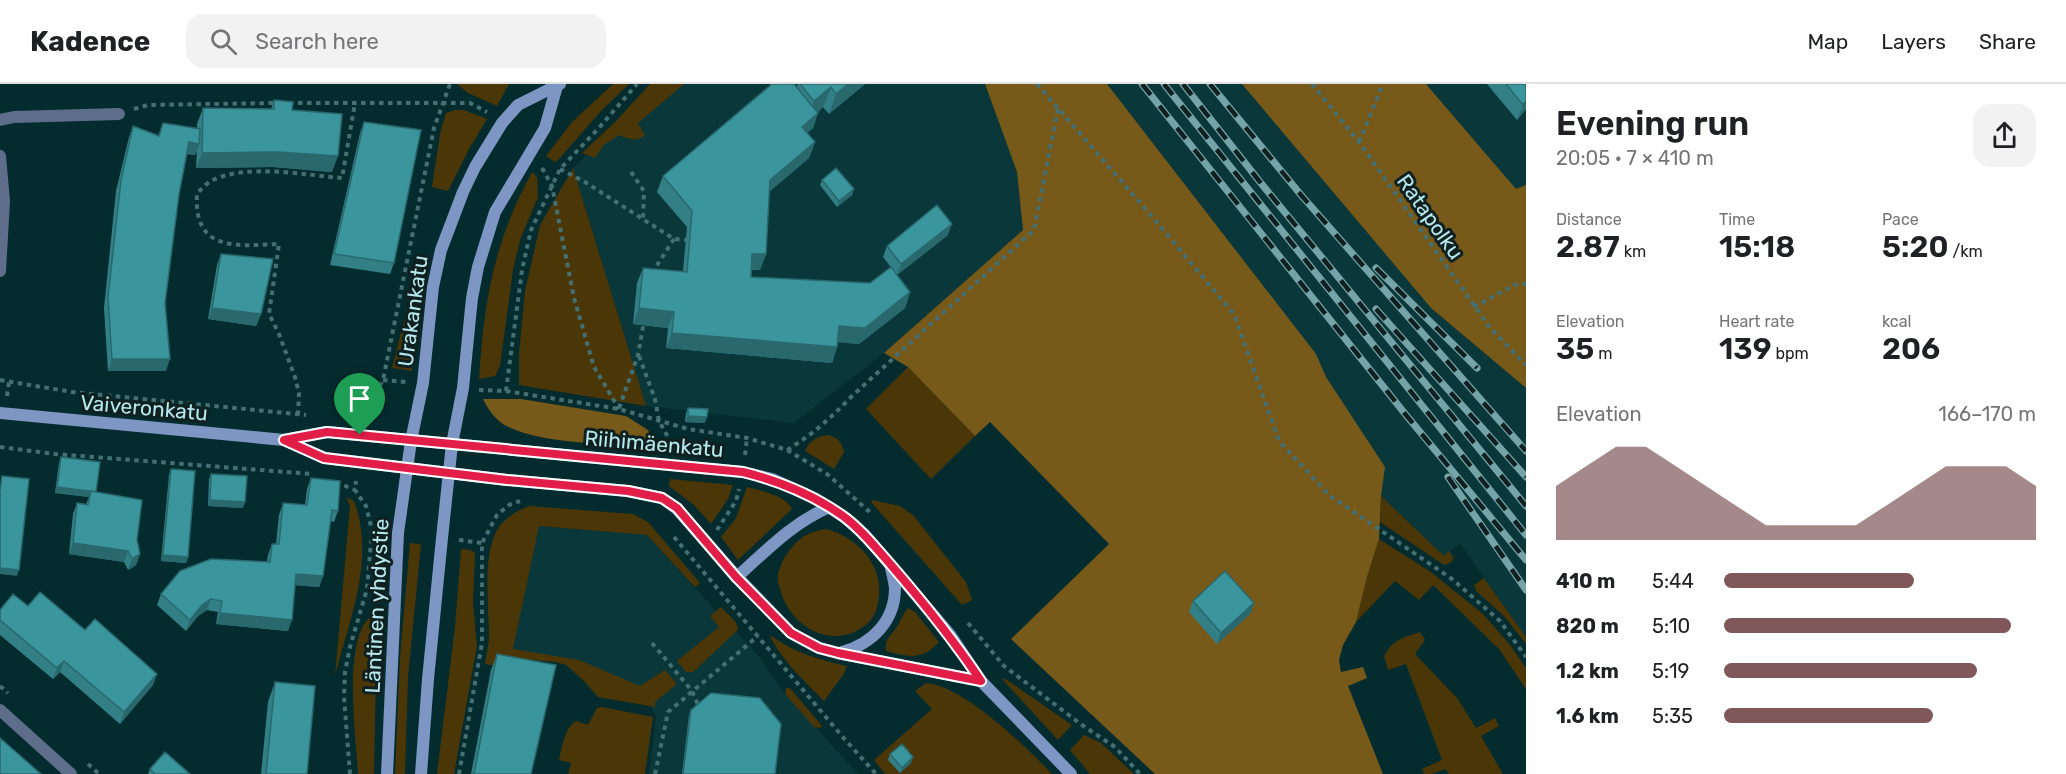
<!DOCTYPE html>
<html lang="en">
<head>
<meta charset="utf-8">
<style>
	:root { --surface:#fff; --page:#f2f2f2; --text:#202124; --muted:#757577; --line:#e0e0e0; --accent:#805859 }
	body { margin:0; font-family:Rubik,sans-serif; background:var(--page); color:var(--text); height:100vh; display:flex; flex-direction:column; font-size:22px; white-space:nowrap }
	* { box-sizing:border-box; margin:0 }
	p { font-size:20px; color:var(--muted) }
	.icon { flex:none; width:33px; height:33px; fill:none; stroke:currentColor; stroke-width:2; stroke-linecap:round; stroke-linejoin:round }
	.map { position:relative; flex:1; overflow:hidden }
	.sheet { display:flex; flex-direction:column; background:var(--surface); width:540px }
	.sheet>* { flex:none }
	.pin { position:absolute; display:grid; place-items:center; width:51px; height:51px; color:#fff; margin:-62px -26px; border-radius:50% 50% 50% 0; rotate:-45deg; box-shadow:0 0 6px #0007 }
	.pin .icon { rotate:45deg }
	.round { display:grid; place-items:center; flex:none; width:63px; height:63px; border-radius:18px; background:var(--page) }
	.headline { display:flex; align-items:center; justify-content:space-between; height:102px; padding:0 30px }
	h1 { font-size:33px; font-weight:600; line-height:45px }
	.metrics { display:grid; grid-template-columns:repeat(3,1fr); gap:9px; height:102px; padding:6px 30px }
	.metrics div { display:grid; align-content:center }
	.metrics b { font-size:30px; font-weight:600 }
	.metrics small { font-size:16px; font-weight:400 }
	.metrics p { font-size:16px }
	.chart { height:168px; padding:12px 30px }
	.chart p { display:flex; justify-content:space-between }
	.chart svg { width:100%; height:108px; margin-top:6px; fill:var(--accent); opacity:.7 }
	ul { padding:0 30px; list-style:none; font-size:20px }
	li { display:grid; grid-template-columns:96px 72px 1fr; align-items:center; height:45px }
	li i { height:15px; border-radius:8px; background:var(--accent) }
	header { display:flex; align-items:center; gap:36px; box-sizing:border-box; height:84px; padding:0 30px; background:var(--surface); border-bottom:2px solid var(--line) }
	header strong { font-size:28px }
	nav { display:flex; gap:33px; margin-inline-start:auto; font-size:21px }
	.search { width:420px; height:54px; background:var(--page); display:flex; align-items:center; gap:15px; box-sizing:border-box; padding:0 21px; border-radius:18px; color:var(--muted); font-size:22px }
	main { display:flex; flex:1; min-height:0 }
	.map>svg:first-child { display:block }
</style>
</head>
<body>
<header>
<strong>Kadence</strong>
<div class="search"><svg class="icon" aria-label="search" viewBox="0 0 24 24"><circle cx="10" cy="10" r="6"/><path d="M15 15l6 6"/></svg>Search here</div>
<nav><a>Map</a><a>Layers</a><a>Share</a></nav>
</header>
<main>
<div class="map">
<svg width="1526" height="690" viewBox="0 0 1526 690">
	<rect width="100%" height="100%" fill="#042c2f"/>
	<!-- built -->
	<path fill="#0a373a" d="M662,0H985L1017,88L1023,146L884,269L794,339L646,322L573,84Z
		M1050,0H1290L1406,191L1431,224L1526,304V553L1460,459L1444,472L1381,412Z
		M1426,0H1526V101L1516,106Z
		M538,442L647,451L716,527L754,566L785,610L858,690H649L656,632L640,602L513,565Z"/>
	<!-- green -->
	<path fill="#4b3607" d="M457,0H509L497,22L468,9Z
		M613,0H629L601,27L559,75L555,78L546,72L572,38Z
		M650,0H684L638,39L645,51C636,59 629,55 619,51L604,61L595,74L582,69L616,37Z
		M455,26H464L487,35L469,65L448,107L432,103L440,50L446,29Z
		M573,84L646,322L519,301V269L525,207L540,141Z
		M532,88L537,93L538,113L520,156L513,186L500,282L495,292L479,295C484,216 494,158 532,88Z
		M420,171L427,173L421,206L412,287L392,284L415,194L418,174Z
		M908,283L975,352L931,395L866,325Z
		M828,351C839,354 841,358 844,368L834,385L805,367C809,357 818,352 828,351Z
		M670,395L733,401L728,415L711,440L694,421L669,402Z
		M747,403C761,407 786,411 792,425L738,476L721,453L736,434Z
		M1381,412L1444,472L1449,467L1453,473L1452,478L1444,481L1380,438Z
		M346,413L354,417C376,475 349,536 335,592L350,422Z
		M872,416L900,422L913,431L966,498L972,516L962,521L871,418Z
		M529,422L633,430L648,438L700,499L695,503L647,451L539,442L513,565L579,576L640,602L665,586L677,600L655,618V623L598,613L583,596L566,581L556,578L521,575L510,584L485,580C486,571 489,561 489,552C489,522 482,473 497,446C504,434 517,427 529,422Z
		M827,445C856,454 882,478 879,511C878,522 876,531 868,539C838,566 797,548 783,514C781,508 777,498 778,492C779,483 784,474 789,467C799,453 810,447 827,445Z
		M1379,455L1431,488L1483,530L1511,562L1526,584V605L1499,565L1433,501L1419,516L1395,497L1356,538L1367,493Z
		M410,459L421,460L408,593L405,690H395L400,574Z
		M461,465L471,466L475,470L473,520L477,562L454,690H437L455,543Z
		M1484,494L1526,553V560L1504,532L1476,507L1474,501Z
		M721,523L736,538L738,546L693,588H686L677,577L719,543L710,532Z
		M908,524L915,528L939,558C922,577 908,573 886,567C884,555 892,551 898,541C901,535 904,529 908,524Z
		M369,534H377L374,690H358C356,654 343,559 369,534Z
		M1420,548L1425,556L1415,570L1457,614L1476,644L1495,634L1499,642L1481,652L1503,690H1449L1445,685L1432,690H1424L1422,685L1442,676L1406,580L1388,586L1384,572C1392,556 1404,553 1420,548Z
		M770,551C793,568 819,576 847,582L843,591L824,617C809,602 776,570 770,551Z
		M1001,594L1007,596L1072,641L1058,656Z
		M926,599C964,602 1026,663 1052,690H885L874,676L932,625L915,607Z
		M786,604H790L822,642L820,644L814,643L785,610Z
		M602,623L653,633L645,690H568L571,679L559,676C562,664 564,644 576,637L588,641L597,624Z
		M1084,651L1101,659L1134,690H1090L1070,666Z"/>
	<!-- forest -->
	<path fill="#77591a" d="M985,0H1107L1316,270L1326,293L1385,383L1381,412L1379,455L1367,493L1356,538L1343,561L1339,576L1341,588L1363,583L1367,594L1348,602L1383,690H1155L1011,555L1109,460L990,338L975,352L908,283L884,269L1023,146L1017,88Z
		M1242,0H1426L1516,105L1526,101V304L1431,224Z
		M483,315H521L626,332L648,346L654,359C616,362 535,360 503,340C494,334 488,325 483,315Z"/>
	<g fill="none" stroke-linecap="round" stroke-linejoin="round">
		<!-- path -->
		<path stroke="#447074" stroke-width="4" stroke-dasharray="4.5 4.5" stroke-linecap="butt" d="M1037,0L1149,129L1234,230L1279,357L1329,411L1452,495L1500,537L1526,573
			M1312,0L1359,58L1490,244L1526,281
			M289,19H470L487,28
			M134,25L148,21L276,19
			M1359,58L1383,0
			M542,84L552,102L574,214L594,283L619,325
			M560,85L585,98L674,155L686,156
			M631,88L644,107L643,134
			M652,189L674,155
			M1474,223L1514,201L1526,200
			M639,272L655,315L659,337L669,355
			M0,296L72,308L306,331
			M383,296L406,298
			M479,306L506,307L619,325L688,345L747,354L787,366L827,390L872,430
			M506,307L522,186L531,146L560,85L598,45L637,0
			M7,312L9,298
			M619,324L638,271L644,237
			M298,331L299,309L295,293L279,250L269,230L279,160C236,162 193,168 197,109C202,105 206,100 211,97C246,79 305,91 342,94L355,19
			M363,334L383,296L434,44L450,0
			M0,363L55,370L312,390
			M787,366C812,351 832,333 852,312L1034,146L1058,25
			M745,371L747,354
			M336,398L355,406
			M717,446L736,417L739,405
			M674,453L841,651L876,690
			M459,456L482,459
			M968,539L1004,582L1082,641L1115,663L1140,690
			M652,559L692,607L699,623
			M0,602L8,609
			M88,680L99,690
			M350,690L344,613L345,588L350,563L367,505L372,446L366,422L355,406L356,397
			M459,690L482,559V459L497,431L509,421L520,417
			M655,690L668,628L758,552"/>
		<!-- street -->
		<path stroke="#5e6e8a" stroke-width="12" d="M0,36L14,33L119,30
			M0,72L4,117L0,187
			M0,626L71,690"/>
		<!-- secondary -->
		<path stroke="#7d96c3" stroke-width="12" d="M0,329L284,356L327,348L743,388L772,395L816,415L844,433L864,450L951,552L981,597L1071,690
			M284,356L325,374L507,396L628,407L662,414L677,425L737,493L791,549L819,564L838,569L981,597
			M737,493C767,466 791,440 829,423
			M842,568C872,560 895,537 895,504C894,496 892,488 890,480
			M387,690L398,449L411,357L423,299L433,203L441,166L463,108L475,83L502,39L518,21L560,0
			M421,690L428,595L442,454L452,360L463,304L472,214L478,183L495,128L545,44L557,2"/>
		<defs>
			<path id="rail" d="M1142,0L1406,331L1526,476
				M1164,0L1526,451
				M1183,0L1260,98L1526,422
				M1210,0L1301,111L1526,367
				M1376,184L1477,284
				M1376,225L1526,393
				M1448,393L1526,506"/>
		</defs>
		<!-- rail casing -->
		<use href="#rail" stroke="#74a4a7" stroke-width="7"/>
		<!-- rail -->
		<use href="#rail" stroke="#102021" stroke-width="4.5" stroke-dasharray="14" stroke-linecap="butt"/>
	</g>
	<!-- wall -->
	<path fill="#328086" d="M798,0H865L829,30L823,23L818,28L813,44L807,49L815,58L809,74L769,108L766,170L760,186H751V193L910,208L905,224L859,260L838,258L837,263L832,279L666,264L668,244L633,240L637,199L643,184L683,187L687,143L657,108L663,92L797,3Z
		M1487,0H1526V25L1517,36Z
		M274,16L292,26L332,88L273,83L196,84L197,67L195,71L186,70L179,110L165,219L166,287H108L104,224L116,107L129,53L133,42L158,51L197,45V40L203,24L271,25Z
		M364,38L394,179L390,190L330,181L360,49Z
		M822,96L854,105L852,111L837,123L820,101Z
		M948,151L897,191L883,173L887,162Z
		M221,170L261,230L256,242L208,235L217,181Z
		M688,324L705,339L685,338L686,329Z
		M61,373L96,408L137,456L140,470L136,481L128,486L124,478L69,470L73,430L77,419L86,420L89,413L55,409L59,379Z
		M171,385L188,473L186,479L161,477L169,391Z
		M211,390L243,424L208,422L209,395Z
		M311,394L338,427L334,438L330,437L323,492L319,503L295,501L288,547L216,540L218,528L207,526L198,532L186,547L157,521L161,510L267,477L268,471L272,460H276L279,431L283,419L305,421L307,405Z
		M1193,517L1254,519L1250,530L1217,560L1189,528Z
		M28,522L85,546L153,601L120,640L60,588L53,595L0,551V526Z
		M497,570L531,690H471L491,586Z
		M275,598L307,690H261L268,618Z
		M691,626L775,690H682L689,631Z
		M890,670L911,679L900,689L888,676Z
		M150,685L190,690H148Z"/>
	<!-- shaded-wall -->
	<path fill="#29686d" d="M848,0H865L829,30L836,10Z
		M831,3L823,23L807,37L814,17Z
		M1526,17V25L1517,36L1523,21Z
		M818,29L813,44L796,58L802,43Z
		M189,58L199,60L195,71L185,69Z
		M815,58L809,74L764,112L770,96Z
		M278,68L338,72L332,88L273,83L196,84L202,69Z
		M854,105L852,111L837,123L839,117Z
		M952,140L948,151L897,191L901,180Z
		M752,170H766L760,186L746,185Z
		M910,208L905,224L859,260L834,258L839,242Z
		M212,224L261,230L256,242L208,235Z
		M639,224L674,228L668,244L633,240Z
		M672,249L837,263L832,279L666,264Z
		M112,275H170L166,287H108Z
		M688,332L707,333L705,339L685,338Z
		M57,403L91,407L89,413L55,409Z
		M210,416L245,418L243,424L208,422Z
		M73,459L128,467L124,478L69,470Z
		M140,470L136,481L128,486L132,475Z
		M163,471L188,473L186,479L161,477Z
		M0,484L19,486L17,492L0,490Z
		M296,490L323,492L319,503L292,501Z
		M211,515L207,526L198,532L186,547L190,536L202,521Z
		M1254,519L1250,530L1217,560L1221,549Z
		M220,529L292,536L288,547L216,540Z
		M64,577L60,588L53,595L57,584Z
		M157,590L153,601L120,640L124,628Z
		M913,673L911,679L900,689L902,684Z"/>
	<!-- building -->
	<path fill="#3a959c" stroke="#29686d" stroke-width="1.5" d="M772,0H794L818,29L802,43L815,58L770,96L766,170H752L751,193L870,199L891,183L910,208L865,244L839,242L837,263L672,249L674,228L639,224L643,184L687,188L692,127L663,92Z
		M800,0H848L836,10L831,3L814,17Z
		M1506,0H1526V17L1523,21Z
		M274,16L293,18L292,26L342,30L338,72L278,68L202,69L203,24L274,25Z
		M364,38L421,46L394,179L334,170Z
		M163,39L200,45L199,60L189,58L179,110L165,219L170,275H112L108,213L121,96L133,42L159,52Z
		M836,84L854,105L839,117L822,96Z
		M937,121L952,140L901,180L887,162Z
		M221,170L273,175L261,230L212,224Z
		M688,324L708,325L707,333L688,332Z
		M61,373L100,378L96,408L57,403Z
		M171,385L195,387L188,473L163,471Z
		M211,390L247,392L245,418L210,416Z
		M2,392L29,395L19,486L0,484V407Z
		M311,394L340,397L338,427L332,426L323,492L296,490L292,536L220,529L222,517L211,515L202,521L190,536L161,510L180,487L211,475L270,478L272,460H279L283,419L307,421Z
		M91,407L142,416L137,456L140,470L132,475L128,467L73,459L77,419L88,421Z
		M1225,487L1254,519L1221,549L1193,517Z
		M40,508L85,546L95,535L157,590L124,628L64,577L57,584L0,536V526L13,510L28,522Z
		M497,570L556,581L531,690H474Z
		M275,598L315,602L307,690H266Z
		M711,609L760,614L781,640L775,690H683L691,626Z
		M0,654L41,690H0Z
		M902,660L913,673L902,684L890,670Z
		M165,668L190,690H155L150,685Z"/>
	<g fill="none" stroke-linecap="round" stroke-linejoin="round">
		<defs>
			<path id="route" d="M327,348L743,388C779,397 812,410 843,432C861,445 876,464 891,481C923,518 953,555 981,597L838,569L819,564L791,549L736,493L677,424L662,414L628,407L507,396L324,374L284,356Z"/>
		</defs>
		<!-- route casing -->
		<use href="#route" stroke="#fff" stroke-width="12"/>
		<!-- route -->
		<use href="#route" stroke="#e11d48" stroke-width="8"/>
	</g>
	<g text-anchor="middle" stroke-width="6" stroke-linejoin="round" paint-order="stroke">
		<!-- street labels -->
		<g font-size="21" fill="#b5e9ed" stroke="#102021">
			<text transform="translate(1430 133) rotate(55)" y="7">Ratapolku</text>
			<text transform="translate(413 227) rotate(-82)" y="7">Urakankatu</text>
			<text transform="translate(144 324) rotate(5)" y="7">Vaiveronkatu</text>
			<text transform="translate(654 360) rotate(5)" y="7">Riihimäenkatu</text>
			<text transform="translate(377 522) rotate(-87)" y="7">Läntinen yhdystie</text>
		</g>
	</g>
</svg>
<div class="pin" style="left:360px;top:351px;background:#1e9e55"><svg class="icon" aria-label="arrive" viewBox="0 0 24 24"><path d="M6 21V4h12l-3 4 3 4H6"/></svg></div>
</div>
<section class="sheet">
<div class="headline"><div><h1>Evening run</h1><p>20:05 · 7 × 410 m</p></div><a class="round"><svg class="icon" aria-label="share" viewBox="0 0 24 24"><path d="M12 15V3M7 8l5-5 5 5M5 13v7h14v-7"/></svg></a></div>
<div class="metrics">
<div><p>Distance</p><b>2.87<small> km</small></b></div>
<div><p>Time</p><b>15:18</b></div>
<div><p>Pace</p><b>5:20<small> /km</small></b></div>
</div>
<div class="metrics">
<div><p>Elevation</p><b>35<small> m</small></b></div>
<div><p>Heart rate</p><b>139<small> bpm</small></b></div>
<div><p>kcal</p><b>206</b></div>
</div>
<div class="chart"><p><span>Elevation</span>166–170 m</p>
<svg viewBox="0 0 160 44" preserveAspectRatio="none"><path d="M0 44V22L10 14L20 6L30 6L40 14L50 22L60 30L70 38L80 38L90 38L100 38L110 30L120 22L130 14L140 14L150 14L160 22V44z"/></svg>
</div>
<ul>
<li><b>410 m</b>5:44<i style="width:61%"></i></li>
<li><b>820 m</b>5:10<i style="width:92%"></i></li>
<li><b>1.2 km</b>5:19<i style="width:81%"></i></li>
<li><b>1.6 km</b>5:35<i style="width:67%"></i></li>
</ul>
</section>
</main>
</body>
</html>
